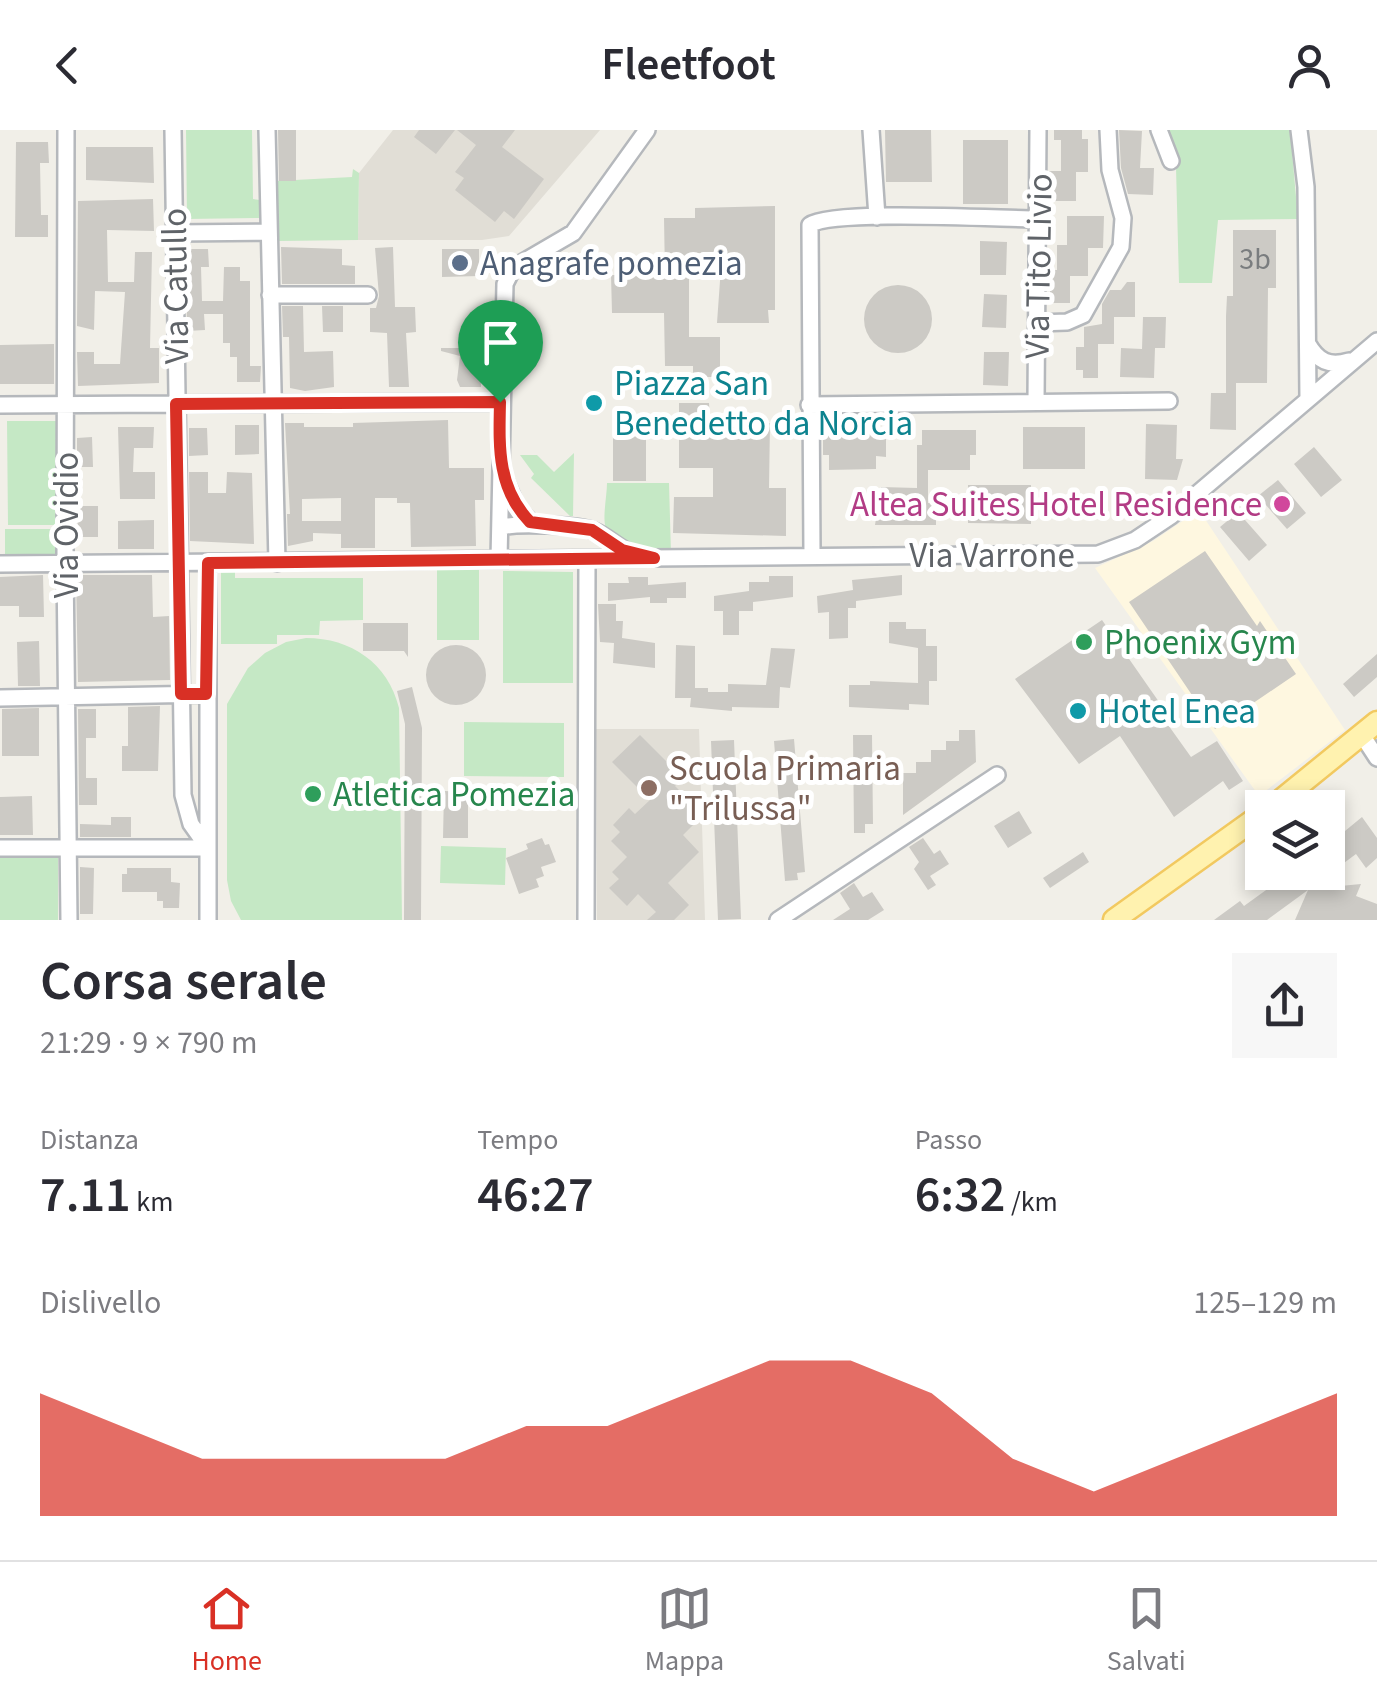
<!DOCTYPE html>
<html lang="it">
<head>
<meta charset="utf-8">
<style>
	:root { --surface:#fff; --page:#f7f7f7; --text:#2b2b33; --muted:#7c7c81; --line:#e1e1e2; --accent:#d93025 }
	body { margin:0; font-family:"Source Sans 3",sans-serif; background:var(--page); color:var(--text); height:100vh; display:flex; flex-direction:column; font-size:38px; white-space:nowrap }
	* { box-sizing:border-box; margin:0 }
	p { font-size:32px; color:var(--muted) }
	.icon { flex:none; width:55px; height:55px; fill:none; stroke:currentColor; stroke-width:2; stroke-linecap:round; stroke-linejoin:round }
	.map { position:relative; height:790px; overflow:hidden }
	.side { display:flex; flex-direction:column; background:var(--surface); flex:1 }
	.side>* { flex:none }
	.controls { position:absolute; left:1245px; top:660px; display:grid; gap:20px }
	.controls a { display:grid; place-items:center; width:100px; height:100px; border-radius:0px; background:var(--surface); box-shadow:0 5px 15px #0003; font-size:50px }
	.pin { position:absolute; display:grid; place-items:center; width:85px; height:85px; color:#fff; margin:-102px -42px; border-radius:50% 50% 50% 0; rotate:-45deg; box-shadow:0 0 10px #0007 }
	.pin .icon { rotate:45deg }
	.round { display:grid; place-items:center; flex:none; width:105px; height:105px; border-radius:0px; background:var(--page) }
	.overview { display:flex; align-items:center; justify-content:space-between; height:170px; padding:0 40px }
	h1 { font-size:55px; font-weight:600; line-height:75px }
	.figures { display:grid; grid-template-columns:repeat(3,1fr); gap:15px; height:170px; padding:10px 40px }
	.figures div { display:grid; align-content:center }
	.figures b { font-size:50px; font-weight:600 }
	.figures small { font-size:28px; font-weight:400 }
	.figures p { font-size:28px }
	.chart { height:280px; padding:20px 40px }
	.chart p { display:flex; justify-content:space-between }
	.chart svg { width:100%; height:180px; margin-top:10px; fill:var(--accent); opacity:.7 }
	header { display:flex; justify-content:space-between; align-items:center; height:130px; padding:0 40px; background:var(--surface); font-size:45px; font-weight:600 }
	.tab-bar { display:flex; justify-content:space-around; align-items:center; height:140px; border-top:2px solid var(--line); background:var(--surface); font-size:28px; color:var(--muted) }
	.tab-bar a { display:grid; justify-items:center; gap:5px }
	.tab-bar .on { color:var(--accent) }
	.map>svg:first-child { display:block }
</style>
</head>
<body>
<header><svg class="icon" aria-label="back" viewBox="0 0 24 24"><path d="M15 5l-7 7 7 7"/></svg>Fleetfoot<svg class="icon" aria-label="person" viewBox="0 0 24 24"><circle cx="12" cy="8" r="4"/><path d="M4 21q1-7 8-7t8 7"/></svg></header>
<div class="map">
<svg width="1377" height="790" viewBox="0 0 1377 790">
	<rect width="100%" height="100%" fill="#f1efe8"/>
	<!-- commercial -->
	<path fill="#fef7e0" d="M1199,380L1345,600L1259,666L1095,438L1153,411Z"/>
	<!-- education -->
	<path fill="#e1ded6" d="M393,0H600L509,106L482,110H358L359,43Z
		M596,599H699L705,790H597Z"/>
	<!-- green -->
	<path fill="#c5e8c5" d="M186,0H252L253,69L260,70V88L187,89Z
		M1162,0H1290L1298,89L1218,90L1212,153H1179L1176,37Z
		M353,39L359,43L358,110L278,111L276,51L352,47Z
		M7,291H56L57,395H8Z
		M574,323L573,386H570L531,348L534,344L520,325H537L554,342Z
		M607,353H669L671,424C651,423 611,421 605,395C603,383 607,365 607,353Z
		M5,399H56L57,425H5Z
		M437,438H479V510H437Z
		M221,441H235V448H363V490L320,491L319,505H277V514H221Z
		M503,441L573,442V553H503Z
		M306,508C351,508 388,533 399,578L402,790H241L231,771L227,750V574L248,538L265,523L286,512Z
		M464,592L564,593V647L464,646Z
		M441,716L506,718L505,755L440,753Z
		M0,724H58V790H0Z"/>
	<!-- building -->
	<path fill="#cccac5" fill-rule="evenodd" d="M278,0H296V51H279Z
		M419,0H455L436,24L414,7Z
		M457,0H515L502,17L544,49L514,89L504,81L495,92L455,60L464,48L455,42L476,15Z
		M885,0H931L932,52H886Z
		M1054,0H1082V9H1088V42H1076V71H1049V41H1061V10H1054Z
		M1119,0L1142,1L1140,38H1154L1153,65L1128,64L1121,38Z
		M963,10H1008V74H963Z
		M16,12H48L49,33H40L41,85H48V107H15Z
		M86,17H153L154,53L86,50Z
		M153,69L154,101L107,100L108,152H134L135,122H152L150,218H159V253L78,256L77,222H94V234H120L125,162L95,161L94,200L77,196L78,71Z
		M775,76V180H768L769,193H717L722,123H689V207H720V247H693V236H665L664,183H612L611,145H665L664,88H695V78Z
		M1067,86H1104L1103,118H1088V146H1070V173H1050V140H1057V115H1067Z
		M1233,100H1276V158H1268L1267,253H1236V300L1210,299L1211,263H1226V186L1227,166H1233Z
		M980,111L1007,112L1006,145H980Z
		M281,117L342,119V135L355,136V154H282Z
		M393,117L395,177H415L416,202L406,203L409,257H389L387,203L370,202V178H376L379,166L375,118Z
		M186,119H208L209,137H201L202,171H223L224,137H240V151H250V236H261L260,252H237V227H230V213H223V184H204L205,200L187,201Z
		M442,119H479V146L442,147Z
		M1127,152H1135V187H1114V214H1098V248H1083V240H1076V217H1084V197L1102,194V174L1110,160H1121Z
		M864 189a34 34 0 1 1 68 0a34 34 0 1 1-68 0Z
		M984,164L1007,165L1006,198L982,197Z
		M282,176H303L304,222L333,221L334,257L305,261L290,258L289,207H283Z
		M322,176H343V202H323Z
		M1143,187H1166L1165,218H1155L1154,248L1120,247L1121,218L1142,219Z
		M54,214V254H0V215Z
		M441,218H480L481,257H460L457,250L460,226L441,221Z
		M984,222H1009L1008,256L983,255Z
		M679,273H709L710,292L770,293L769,358H786V406L673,403L674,367H713V338H679Z
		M448,290L449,338H484V370H475L476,416L411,417L410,373H397V368H375V418H341V404L313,403V411L288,416L287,384H290L285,293H304V297H353V293ZM341,368V391H302V369Z
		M1146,294L1177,295L1176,329H1183L1177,350L1145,349Z
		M235,295H259V324L235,325Z
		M118,297H154L153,318H134L133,342H155V369H120Z
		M1023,297H1085V339H1023Z
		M189,298H207L208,325L189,326Z
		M613,299H646V351H613Z
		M922,300H976V325H970V340H928V373H936V395H875L881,357L917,358V315H922Z
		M823,303H886V327L876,326V339L829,340V325H823Z
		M92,307L93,337H77V308Z
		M1314,317L1342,350L1321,367L1294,334Z
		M189,342H208V363H226L227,342L252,343L254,414L190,411Z
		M1278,350L1306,383L1287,399L1258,366Z
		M968,355H1031V394L968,393Z
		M77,376H98V407H78Z
		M1238,382L1267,415L1249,431L1220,397Z
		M154,390V419H118V391Z
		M1205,421L1257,496L1260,491L1296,544L1215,599L1129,472Z
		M43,445L44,487H19V476H0V447Z
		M76,445H152L153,487L169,486L170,550L78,552Z
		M902,445V465L856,471V478H848V508L829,509V482L818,483L817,466L853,460L852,450Z
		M769,446H793V467L753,472V481H739V505H723V481H714V466L749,461V452H769Z
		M628,447H648V455L686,452V468H667V473H650V467L608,471V453H629Z
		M598,474H616V491H623L622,508L655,513V538L613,533L614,513L600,512Z
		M1102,490L1166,582L1161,585L1191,627L1217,611L1243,651L1229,660L1223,651L1174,687L1120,606L1079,634L1015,549Z
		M889,492H906V499H926V516H937V551H929V575L909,574V580L849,577V555H870V551L918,553V518L889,513Z
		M363,493H408V527L404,521H363Z
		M39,511L40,556H18L17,512Z
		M426 545a30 30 0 1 1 60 0a30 30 0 1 1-60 0Z
		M676,515L695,516V558H708V562H728V554L766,555L771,518L795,519L790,558L780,557L779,578L732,577V581L690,577L691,568H675Z
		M1377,524V547L1354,567L1343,554Z
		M412,557L422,598L421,790H404L405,594L397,561Z
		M160,576L158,641H122V616H128V577Z
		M39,578V626H2V579Z
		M78,579H96V608H86V648H97V675H79Z
		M959,600H975L976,632L903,685V643H916V632H931V620H946V611H959Z
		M640,605L683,648L675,656L695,676L687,683L696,692L683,705L699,722L668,753L689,775L674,790H647L656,782L638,764L627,776L609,758L619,749L612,742L627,727L611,711L620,702L613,695L629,678L635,684L650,670L612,632Z
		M853,605H872L873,694H865V703H854Z
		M794,609L805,742L797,743L798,750L785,751L774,611Z
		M734,610L741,789L718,790L711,611Z
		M444,661L468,662V708H443Z
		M32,666L33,705H0V667Z
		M1019,681L1032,703L1008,718L994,696Z
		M111,687H131V707H80V694L111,695Z
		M1362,687L1377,708V728L1366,738L1356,724L1309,759L1361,754L1356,766L1377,774V790H1295L1308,760L1267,790H1214L1240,771L1244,776L1291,742H1328V715Z
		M542,708L545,715L549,714L556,732L541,737L544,746L536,749L539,757L519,764L506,728L528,719L526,714Z
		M923,708L934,724L940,720L949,734L930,746L936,755L928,760L914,739L919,732L909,717Z
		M1083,722L1089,732L1050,758L1043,748Z
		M80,737L94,738L93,784H80Z
		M127,738H171V752L180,753L179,778H163V771H157V762H122V744H127Z
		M854,753L863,767L872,762L884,780L868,790H833L850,779L840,763Z"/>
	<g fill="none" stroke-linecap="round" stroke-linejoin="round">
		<defs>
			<path id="minor" d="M66,0L65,433L69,790
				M173,0L183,665L191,694L208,718
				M267,0L277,433
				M871,0L877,87
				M1159,0L1171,31
				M1299,0L1306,57L1308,268
				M174,103L269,102
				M270,165H368
				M1038,193L1067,192L1083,185L1121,117L1123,88L1110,40L1108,0
				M1308,214C1318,231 1329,237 1349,231
				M1036,272L1038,0
				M0,275L500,272
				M809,275L1169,271
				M505,350L518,380L531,392
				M500,398C513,392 581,395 594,401C609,407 618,419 635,425
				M812,425L810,95C832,79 1002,89 1040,89
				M499,429L505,154L513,138L573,103L647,0
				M208,433V790
				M0,434L1098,424L1135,410L1171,386L1377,211
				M0,568L207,564
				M1362,605L1377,628
				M0,718H208
				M586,790L587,429
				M778,790L997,645"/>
			<path id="major" d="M1271,678L1377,592
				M1114,790L1262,684"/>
		</defs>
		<!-- minor casing -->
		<use href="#minor" stroke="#b5b8bc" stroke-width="20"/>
		<!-- major casing -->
		<use href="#major" stroke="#f2c960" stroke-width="25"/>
		<!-- minor -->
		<use href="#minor" stroke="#fff" stroke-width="15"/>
		<!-- major -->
		<use href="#major" stroke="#fff2af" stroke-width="20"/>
	</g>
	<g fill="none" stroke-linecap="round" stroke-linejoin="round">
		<defs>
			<path id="route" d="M500,272C499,317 497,358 530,392L592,400L622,420L654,428L208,433L206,564H181L176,274Z"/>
		</defs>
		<!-- route casing -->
		<use href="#route" stroke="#fff" stroke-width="20"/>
		<!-- route -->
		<use href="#route" stroke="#d93025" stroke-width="12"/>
	</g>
	<!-- markers -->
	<circle fill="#5c6f8a" stroke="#fff" stroke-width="4" cx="460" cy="133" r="10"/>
	<g fill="#0f9aa8" stroke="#fff" stroke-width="4">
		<circle cx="594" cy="273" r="10"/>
		<circle cx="1078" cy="581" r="10"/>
	</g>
	<circle fill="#d1479c" stroke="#fff" stroke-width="4" cx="1282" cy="374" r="10"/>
	<g fill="#2e9e5b" stroke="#fff" stroke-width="4">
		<circle cx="1084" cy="512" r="10"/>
		<circle cx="313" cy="664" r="10"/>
	</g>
	<circle fill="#8d6e63" stroke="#fff" stroke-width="4" cx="649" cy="658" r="10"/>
	<g text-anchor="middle" stroke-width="10" stroke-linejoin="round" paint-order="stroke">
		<!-- number labels -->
		<g font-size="30" fill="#7a7d7f">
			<text x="1255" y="139">3b</text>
		</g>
		<!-- service labels -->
		<g font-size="35" fill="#4e5e75" stroke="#fff" text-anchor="start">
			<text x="480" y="145">Anagrafe pomezia</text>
		</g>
		<!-- street labels -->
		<g font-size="35" fill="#5f6368" stroke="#fff">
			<text transform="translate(1038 136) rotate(-89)" y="12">Via Tito Livio</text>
			<text transform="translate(175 156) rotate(-91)" y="12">Via Catullo</text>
			<text transform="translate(66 395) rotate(-90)" y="12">Via Ovidio</text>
			<text x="992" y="437">Via Varrone</text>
		</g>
		<!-- culture labels -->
		<g font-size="35" fill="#0d838f" stroke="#fff" text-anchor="start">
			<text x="614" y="265">Piazza San<tspan x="614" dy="40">Benedetto da Norcia</tspan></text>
			<text x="1098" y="593">Hotel Enea</text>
		</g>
		<!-- hotel labels -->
		<g font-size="35" fill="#b23c85" stroke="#fff" text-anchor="end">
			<text x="1262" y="386">Altea Suites Hotel Residence</text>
		</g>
		<!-- leisure labels -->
		<g font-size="35" fill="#27864d" stroke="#fff" text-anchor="start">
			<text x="1104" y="524">Phoenix Gym</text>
			<text x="333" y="676">Atletica Pomezia</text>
		</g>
		<!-- education labels -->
		<g font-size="35" fill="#785e54" stroke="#fff" text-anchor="start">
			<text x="669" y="650">Scuola Primaria<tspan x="669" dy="40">"Trilussa"</tspan></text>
		</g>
	</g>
</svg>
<div class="controls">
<a><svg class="icon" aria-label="layers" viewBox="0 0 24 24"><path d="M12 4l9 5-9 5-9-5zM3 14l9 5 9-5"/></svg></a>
</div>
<div class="pin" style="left:500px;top:272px;background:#1e9e55"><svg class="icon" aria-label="arrive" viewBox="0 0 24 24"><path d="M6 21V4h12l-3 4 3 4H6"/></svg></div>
</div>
<section class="side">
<div class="overview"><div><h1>Corsa serale</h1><p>21:29 · 9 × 790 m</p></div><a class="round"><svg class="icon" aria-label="share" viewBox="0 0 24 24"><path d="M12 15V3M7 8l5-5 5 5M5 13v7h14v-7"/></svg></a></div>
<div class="figures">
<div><p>Distanza</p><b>7.11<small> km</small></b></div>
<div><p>Tempo</p><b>46:27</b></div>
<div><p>Passo</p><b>6:32<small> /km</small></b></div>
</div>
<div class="chart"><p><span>Dislivello</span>125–129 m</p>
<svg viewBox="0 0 160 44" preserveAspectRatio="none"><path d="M0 44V14L10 22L20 30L30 30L40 30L50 30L60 22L70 22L80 14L90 6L100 6L110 14L120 30L130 38L140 30L150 22L160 14V44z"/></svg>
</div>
</section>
<nav class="tab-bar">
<a class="on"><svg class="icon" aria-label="home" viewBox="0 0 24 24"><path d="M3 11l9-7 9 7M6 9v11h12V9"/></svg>Home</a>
<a><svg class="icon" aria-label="map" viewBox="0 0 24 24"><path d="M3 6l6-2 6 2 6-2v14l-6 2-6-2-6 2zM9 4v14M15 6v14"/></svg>Mappa</a>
<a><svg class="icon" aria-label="saved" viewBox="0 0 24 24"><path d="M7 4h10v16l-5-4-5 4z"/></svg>Salvati</a>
</nav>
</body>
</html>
